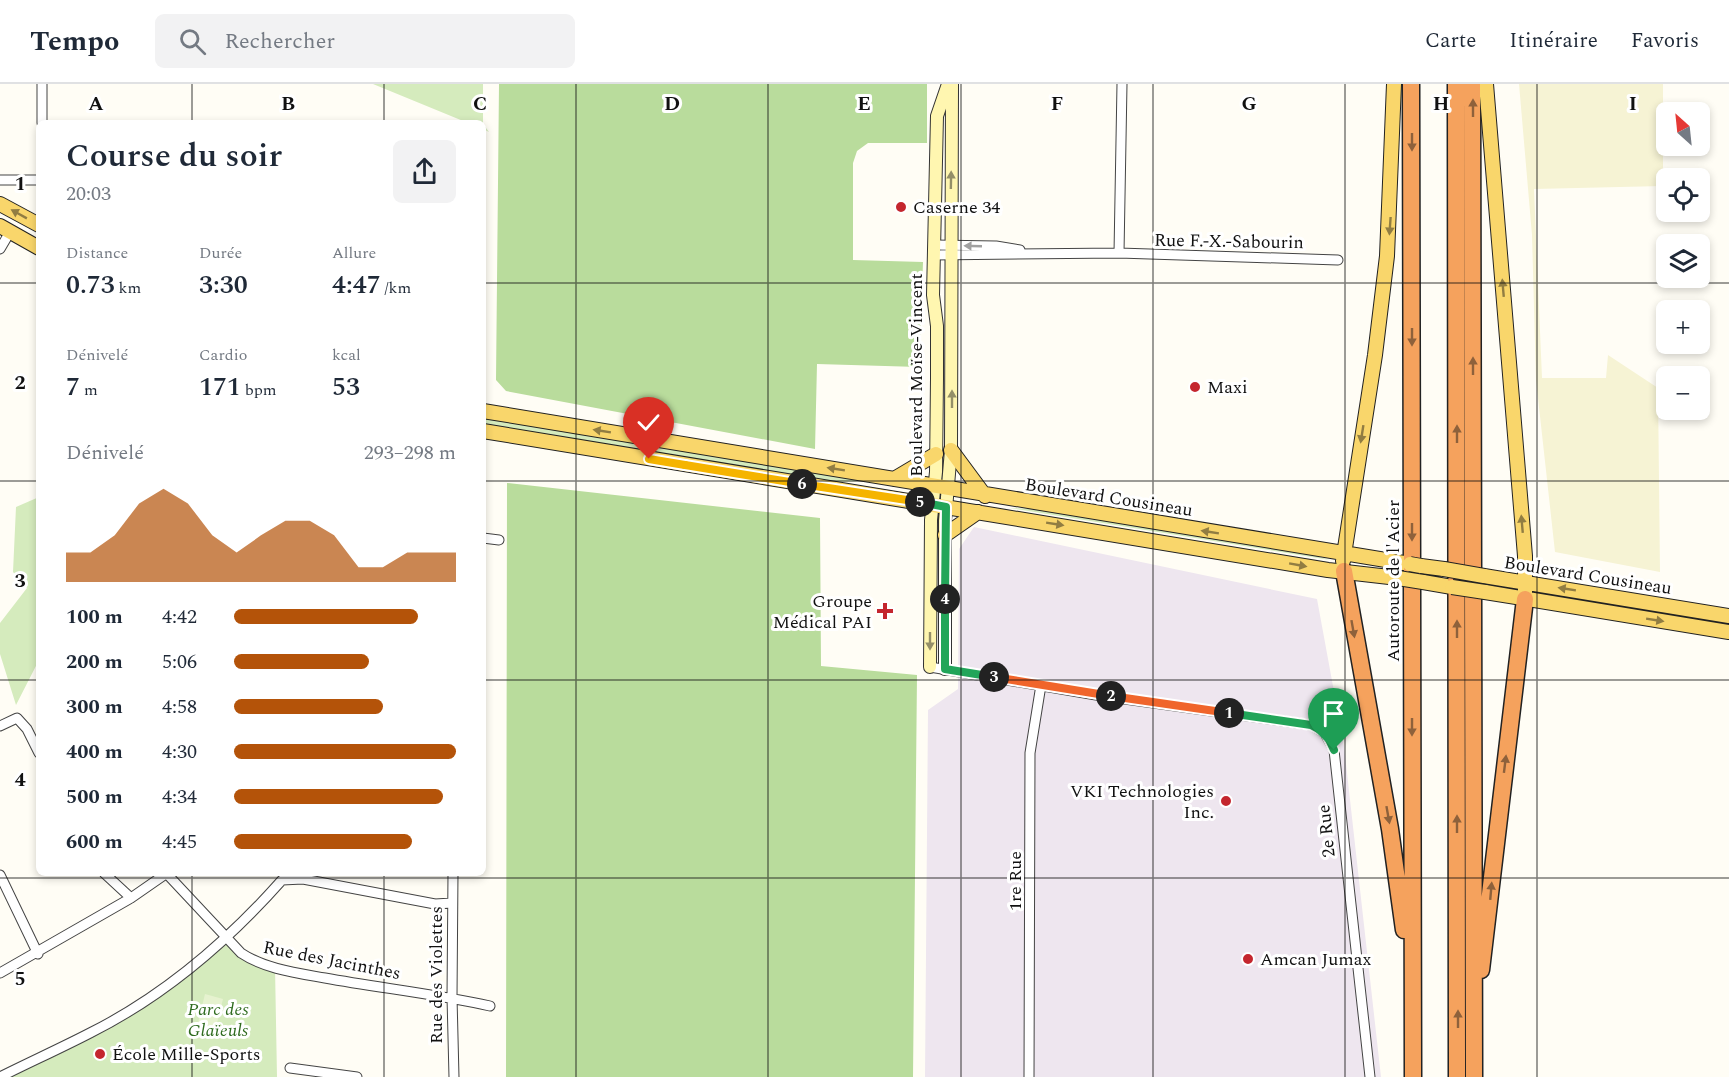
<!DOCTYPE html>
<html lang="fr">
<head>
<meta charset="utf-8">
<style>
	:root { --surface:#fff; --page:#f2f2f3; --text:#1f2937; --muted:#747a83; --line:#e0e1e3; --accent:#b45309 }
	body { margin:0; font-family:Spectral,serif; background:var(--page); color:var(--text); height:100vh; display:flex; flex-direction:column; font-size:22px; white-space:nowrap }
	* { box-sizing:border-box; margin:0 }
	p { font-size:20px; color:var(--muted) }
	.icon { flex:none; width:33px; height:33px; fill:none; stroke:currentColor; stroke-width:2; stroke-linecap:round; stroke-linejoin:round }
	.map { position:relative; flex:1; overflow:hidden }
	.sheet { position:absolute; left:36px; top:36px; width:450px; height:756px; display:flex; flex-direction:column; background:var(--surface); border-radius:9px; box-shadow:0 3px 9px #0003 }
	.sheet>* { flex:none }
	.needle { width:39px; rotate:333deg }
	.buttons { position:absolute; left:1656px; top:18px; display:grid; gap:12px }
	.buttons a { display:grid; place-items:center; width:54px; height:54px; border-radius:9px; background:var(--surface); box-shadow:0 3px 9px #0003; font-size:30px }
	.pin { position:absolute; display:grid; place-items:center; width:51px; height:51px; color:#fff; margin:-62px -26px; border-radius:50% 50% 50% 0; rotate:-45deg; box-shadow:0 0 6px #0007 }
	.pin .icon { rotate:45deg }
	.km { position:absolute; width:30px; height:30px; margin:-15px; border-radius:50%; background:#222; color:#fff; font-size:16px; line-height:30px; text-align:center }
	.round { display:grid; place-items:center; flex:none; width:63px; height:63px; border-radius:9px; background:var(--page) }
	.head { display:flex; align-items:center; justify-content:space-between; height:102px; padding:0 30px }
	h1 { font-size:33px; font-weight:600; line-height:45px }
	.figures { display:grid; grid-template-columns:repeat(3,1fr); gap:9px; height:102px; padding:6px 30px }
	.figures div { display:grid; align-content:center }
	.figures b { font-size:26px; font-weight:600 }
	.figures small { font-size:16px; font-weight:400 }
	.figures p { font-size:16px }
	.chart { height:168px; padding:12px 30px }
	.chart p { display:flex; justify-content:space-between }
	.chart svg { width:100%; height:108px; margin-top:6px; fill:var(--accent); opacity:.7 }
	ul { padding:0 30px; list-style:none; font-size:20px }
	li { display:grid; grid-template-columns:96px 72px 1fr; align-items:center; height:45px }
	li i { height:15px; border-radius:8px; background:var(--accent) }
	header { display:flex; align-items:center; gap:36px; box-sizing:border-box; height:84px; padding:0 30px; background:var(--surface); border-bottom:2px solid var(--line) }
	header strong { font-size:28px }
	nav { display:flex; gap:33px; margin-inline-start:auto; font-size:21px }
	.search { width:420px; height:54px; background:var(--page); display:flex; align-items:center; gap:15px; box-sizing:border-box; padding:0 21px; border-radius:9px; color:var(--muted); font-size:22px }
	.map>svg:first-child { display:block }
</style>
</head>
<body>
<header>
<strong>Tempo</strong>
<div class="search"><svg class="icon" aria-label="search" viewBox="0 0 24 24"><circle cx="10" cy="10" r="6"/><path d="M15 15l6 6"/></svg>Rechercher</div>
<nav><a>Carte</a><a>Itinéraire</a><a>Favoris</a></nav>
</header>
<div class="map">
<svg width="1729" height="993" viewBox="0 0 1729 993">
	<rect width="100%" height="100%" fill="#fffdf5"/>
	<!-- industrial -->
	<path fill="#eee6ef" d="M974,443L1317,515L1344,662L1381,993H925L928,626L958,605L959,465Z"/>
	<!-- farmland -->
	<path fill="#f6f3d4" d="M1519,0H1663V102L1534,105L1542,294H1606L1608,271L1658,304L1660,488L1555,468L1536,296L1532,151Z"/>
	<!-- green -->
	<path fill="#d5ebbd" d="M373,0H483V40L489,48L483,45V39H468Z
		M483,334L866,397L834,398L483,341Z
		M39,413V576L16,621L0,570V539L27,504L13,488L16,423Z
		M1010,424L1037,425L1309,470L1330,476Z
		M1539,507L1729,537V543L1571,517Z
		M228,853L241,869L275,883L277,993H0L128,927Z"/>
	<!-- forest -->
	<path fill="#b9dc9c" d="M499,0H927V59H868L857,67L853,79V176L923,178L919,283L817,280L815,365L506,307L496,296Z
		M507,399L820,434L821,582L917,591L913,993H506Z"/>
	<!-- pitch -->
	<path fill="#e6f2cf" d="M205,910L223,915L216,943L198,939Z"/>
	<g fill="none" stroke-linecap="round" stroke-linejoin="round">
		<defs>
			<path id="street" d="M42,39V0
				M0,96H39
				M935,161L996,162L1020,166
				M0,165L10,148
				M1119,169L1338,176
				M933,171L1119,169L1122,0
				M483,454L499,456
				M930,583L1096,611L1311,641L1325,649L1334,666L1370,993
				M0,642L17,634L27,645L39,669
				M104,789L131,814
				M453,789L452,913L454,993
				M167,790L241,869C265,885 297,889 325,894C380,904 436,910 490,922
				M0,791L38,870
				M0,889L131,814L167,789
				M290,984L357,993
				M0,993C30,978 61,964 90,949C164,912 227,858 282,796L303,795L435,820L452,819
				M1029,993L1030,669L1041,601"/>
			<path id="secondary" d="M930,583L931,436L936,388L937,294V242L933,211L937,32L948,0
				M945,585V437L951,366L952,0"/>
			<path id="primary" d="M1486,0L1525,472V515
				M0,120L39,141
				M0,142L39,164
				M483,327L1410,480
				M483,347L1328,486L1398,494
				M951,366L985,412
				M894,395L936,370
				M945,451L978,428
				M1343,477L1375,271L1387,172L1394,0
				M1421,482L1444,485
				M1484,492L1729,532
				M1423,498L1452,503
				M1485,508L1729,548"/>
			<path id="highway" d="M1411,0L1413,993
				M1456,0L1457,993
				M1472,0L1474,993
				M1344,487L1390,745L1404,846
				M1481,886L1525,515"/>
		</defs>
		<!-- street casing -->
		<use href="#street" stroke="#444" stroke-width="11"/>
		<!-- secondary casing -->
		<use href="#secondary" stroke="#333" stroke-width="14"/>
		<!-- primary casing -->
		<use href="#primary" stroke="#222" stroke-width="16"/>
		<!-- highway casing -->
		<use href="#highway" stroke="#222" stroke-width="19"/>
		<!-- street -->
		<use href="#street" stroke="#fff" stroke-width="9"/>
		<!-- secondary -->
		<use href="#secondary" stroke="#fff6b0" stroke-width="12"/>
		<!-- primary -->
		<use href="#primary" stroke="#f9d66b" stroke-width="14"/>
		<!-- highway -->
		<use href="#highway" stroke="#f5a25d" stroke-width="16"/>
		<defs>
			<path id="primary-bridge" d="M1410,480L1421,482
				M1444,485L1484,492
				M1398,494L1423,498
				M1452,503L1485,508"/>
		</defs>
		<!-- primary-bridge casing -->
		<use href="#primary-bridge" stroke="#222" stroke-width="16" stroke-linecap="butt"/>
		<!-- primary-bridge -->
		<use href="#primary-bridge" stroke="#f9d66b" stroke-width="14"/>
	</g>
	<!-- one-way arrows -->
	<defs><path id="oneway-solid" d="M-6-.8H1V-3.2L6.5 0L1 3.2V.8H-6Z" transform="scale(1.5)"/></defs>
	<g fill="#8e613b">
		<use href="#oneway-solid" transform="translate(1473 24) rotate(-90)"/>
		<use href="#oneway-solid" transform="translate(1412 58) rotate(90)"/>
		<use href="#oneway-solid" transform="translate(1412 253) rotate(90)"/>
		<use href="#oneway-solid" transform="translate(1473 282) rotate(-90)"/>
		<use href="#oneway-solid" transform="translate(1457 350) rotate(-90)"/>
		<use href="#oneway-solid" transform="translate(1412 448) rotate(90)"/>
		<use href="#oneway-solid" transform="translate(1353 545) rotate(80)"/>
		<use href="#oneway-solid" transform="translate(1457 545) rotate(-90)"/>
		<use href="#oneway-solid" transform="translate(1412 643) rotate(90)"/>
		<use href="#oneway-solid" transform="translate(1505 680) rotate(-83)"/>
		<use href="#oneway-solid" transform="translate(1388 731) rotate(80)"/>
		<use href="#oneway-solid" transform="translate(1457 740) rotate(-90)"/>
		<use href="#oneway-solid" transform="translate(1491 807) rotate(-85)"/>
		<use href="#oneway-solid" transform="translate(1458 935) rotate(-90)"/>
	</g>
	<g fill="#948f68">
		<use href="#oneway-solid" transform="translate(951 96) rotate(-89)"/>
		<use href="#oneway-solid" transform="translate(952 315) rotate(-90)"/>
		<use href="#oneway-solid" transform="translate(930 557) rotate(90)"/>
	</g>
	<g fill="#917d42">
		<use href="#oneway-solid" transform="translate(19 130) rotate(-151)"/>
		<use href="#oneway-solid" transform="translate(1390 142) rotate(94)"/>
		<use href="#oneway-solid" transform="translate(1503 204) rotate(-95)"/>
		<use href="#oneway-solid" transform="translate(602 347) rotate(-171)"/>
		<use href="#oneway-solid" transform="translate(1362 350) rotate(99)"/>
		<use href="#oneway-solid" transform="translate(836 385) rotate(-171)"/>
		<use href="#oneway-solid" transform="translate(1055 440) rotate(9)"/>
		<use href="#oneway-solid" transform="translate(1522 440) rotate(-95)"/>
		<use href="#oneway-solid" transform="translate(1210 448) rotate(-171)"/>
		<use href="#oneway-solid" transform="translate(1298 481) rotate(10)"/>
		<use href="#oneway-solid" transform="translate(1567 505) rotate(-171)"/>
		<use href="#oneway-solid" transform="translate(1655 536) rotate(9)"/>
	</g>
	<use fill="#a0a0a0" href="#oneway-solid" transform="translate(973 162) rotate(-178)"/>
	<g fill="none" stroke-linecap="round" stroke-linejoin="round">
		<defs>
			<path id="split-1" d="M1229,629L1311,641L1326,649L1334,666"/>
			<path id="split-2" d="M1111,612L1229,629"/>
			<path id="split-3" d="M994,593L1111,612"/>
			<path id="split-4" d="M945,515V585L994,593"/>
			<path id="split-5" d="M920,418L946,423L945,515"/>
			<path id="split-6" d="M802,400L920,418"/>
			<path id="split-7" d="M685,381L802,400"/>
			<path id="split-8" d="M649,375L685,381"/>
		</defs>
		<!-- split-1 casing -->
		<use href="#split-1" stroke="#fff" stroke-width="12"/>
		<!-- split-2 casing -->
		<use href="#split-2" stroke="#fff" stroke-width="12"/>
		<!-- split-3 casing -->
		<use href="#split-3" stroke="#fff" stroke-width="12"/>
		<!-- split-4 casing -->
		<use href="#split-4" stroke="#fff" stroke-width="12"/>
		<!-- split-5 casing -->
		<use href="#split-5" stroke="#fff" stroke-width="12"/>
		<!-- split-6 casing -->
		<use href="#split-6" stroke="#fff" stroke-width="12"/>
		<!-- split-7 casing -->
		<use href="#split-7" stroke="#fff" stroke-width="12"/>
		<!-- split-8 casing -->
		<use href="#split-8" stroke="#fff" stroke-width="12"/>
		<!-- split-1 -->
		<use href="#split-1" stroke="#22a559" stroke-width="8"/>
		<!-- split-2 -->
		<use href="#split-2" stroke="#f0652b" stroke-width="8"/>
		<!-- split-3 -->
		<use href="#split-3" stroke="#f0652b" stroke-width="8"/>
		<!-- split-4 -->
		<use href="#split-4" stroke="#22a559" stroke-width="8"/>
		<!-- split-5 -->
		<use href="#split-5" stroke="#22a559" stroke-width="8"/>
		<!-- split-6 -->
		<use href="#split-6" stroke="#f5b400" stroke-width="8"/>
		<!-- split-7 -->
		<use href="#split-7" stroke="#f5b400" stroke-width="8"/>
		<!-- split-8 -->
		<use href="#split-8" stroke="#f5b400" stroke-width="8"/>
	</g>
	<!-- grid -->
	<path fill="none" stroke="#111" stroke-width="1.5" stroke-opacity="0.55" d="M192,0V39M384,0V39M576,0V993M768,0V993M961,0V993M1153,0V993M1345,0V993M1537,0V993M0,199H39M483,199H1729M0,397H39M483,397H1729M0,596H39M483,596H1729M192,789V993M384,789V993M0,794H1729"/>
	<!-- markers -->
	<g fill="#c4262e" stroke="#fff" stroke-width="2">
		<circle cx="901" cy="123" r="6"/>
		<circle cx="1195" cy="303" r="6"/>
		<path d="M882 518h6v6h6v6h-6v6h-6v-6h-6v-6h6z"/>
		<circle cx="1226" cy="717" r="6"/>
		<circle cx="1248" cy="875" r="6"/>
		<circle cx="100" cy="970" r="6"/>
	</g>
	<g text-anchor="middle" stroke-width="6" stroke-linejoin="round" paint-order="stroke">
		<!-- poi labels -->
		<g font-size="18" fill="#111" stroke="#fff" text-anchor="start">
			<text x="913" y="129">Caserne 34</text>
			<text x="1207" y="309">Maxi</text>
			<text x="872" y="523" text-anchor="end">Groupe<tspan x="872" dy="21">Médical PAI</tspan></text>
			<text x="1214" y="713" text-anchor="end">VKI Technologies<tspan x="1214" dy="21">Inc.</tspan></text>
			<text x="1260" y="881">Amcan Jumax</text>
			<text x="112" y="976">École Mille-Sports</text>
		</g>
		<!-- street labels -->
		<g font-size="18" fill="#111" stroke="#fff">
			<text transform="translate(1229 157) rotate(1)" y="6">Rue F.-X.-Sabourin</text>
			<text transform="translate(916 291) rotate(-90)" y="6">Boulevard Moïse-Vincent</text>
			<text transform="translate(1109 413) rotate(9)" y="6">Boulevard Cousineau</text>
			<text transform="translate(1588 491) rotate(9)" y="6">Boulevard Cousineau</text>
			<text transform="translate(1393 497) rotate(-90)" y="6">Autoroute de l'Acier</text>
			<text transform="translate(1326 747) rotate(-96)" y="6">2e Rue</text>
			<text transform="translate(1015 797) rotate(-90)" y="6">1re Rue</text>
			<text transform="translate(332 876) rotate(11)" y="6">Rue des Jacinthes</text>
			<text transform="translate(436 891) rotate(-90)" y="6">Rue des Violettes</text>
		</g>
		<!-- park labels -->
		<g font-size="18" font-style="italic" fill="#2f6b1f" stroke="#fff">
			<text x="218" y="931">Parc des<tspan x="218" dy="21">Glaïeuls</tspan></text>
		</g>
	</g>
	<g font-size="20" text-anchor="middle" font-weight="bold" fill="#111" stroke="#fff" stroke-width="6" stroke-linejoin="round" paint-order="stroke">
		<text x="96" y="26">A</text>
		<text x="288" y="26">B</text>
		<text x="480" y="26">C</text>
		<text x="672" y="26">D</text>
		<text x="864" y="26">E</text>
		<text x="1057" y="26">F</text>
		<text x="1249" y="26">G</text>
		<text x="1441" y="26">H</text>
		<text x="1633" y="26">I</text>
		<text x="20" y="106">1</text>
		<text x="20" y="305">2</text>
		<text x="20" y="503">3</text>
		<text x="20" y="702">4</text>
		<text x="20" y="901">5</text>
	</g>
</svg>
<div class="buttons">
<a><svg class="needle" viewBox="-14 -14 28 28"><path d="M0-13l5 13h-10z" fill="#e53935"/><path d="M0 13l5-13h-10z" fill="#747a83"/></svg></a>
<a><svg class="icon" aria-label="locate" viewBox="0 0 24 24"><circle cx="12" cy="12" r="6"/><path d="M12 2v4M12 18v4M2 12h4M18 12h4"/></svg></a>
<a><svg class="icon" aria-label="layers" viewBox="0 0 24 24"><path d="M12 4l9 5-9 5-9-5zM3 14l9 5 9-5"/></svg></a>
<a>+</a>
<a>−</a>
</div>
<div class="pin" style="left:1334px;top:666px;background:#1e9e55"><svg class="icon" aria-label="arrive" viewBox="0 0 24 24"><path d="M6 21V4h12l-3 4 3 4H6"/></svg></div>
<div class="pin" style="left:649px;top:375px;background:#d93025"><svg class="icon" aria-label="check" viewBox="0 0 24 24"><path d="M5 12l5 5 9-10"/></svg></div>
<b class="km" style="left:1229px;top:629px">1</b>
<b class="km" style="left:1111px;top:612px">2</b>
<b class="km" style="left:994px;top:593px">3</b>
<b class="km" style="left:945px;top:515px">4</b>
<b class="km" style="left:920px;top:418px">5</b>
<b class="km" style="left:802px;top:400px">6</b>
<section class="sheet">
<div class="head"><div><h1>Course du soir</h1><p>20:03</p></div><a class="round"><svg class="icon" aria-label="share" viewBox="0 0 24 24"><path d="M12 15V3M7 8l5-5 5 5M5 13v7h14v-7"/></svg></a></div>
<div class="figures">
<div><p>Distance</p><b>0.73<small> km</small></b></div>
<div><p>Durée</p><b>3:30</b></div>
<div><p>Allure</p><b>4:47<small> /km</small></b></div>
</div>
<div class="figures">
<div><p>Dénivelé</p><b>7<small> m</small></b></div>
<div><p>Cardio</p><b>171<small> bpm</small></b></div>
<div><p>kcal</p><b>53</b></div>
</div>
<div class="chart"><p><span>Dénivelé</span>293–298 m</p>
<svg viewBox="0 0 160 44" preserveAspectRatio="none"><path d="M0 44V32L10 32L20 25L30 12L40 6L50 12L60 25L70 32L80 25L90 19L100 19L110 25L120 38L130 38L140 32L150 32L160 32V44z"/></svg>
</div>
<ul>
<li><b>100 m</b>4:42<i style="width:83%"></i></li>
<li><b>200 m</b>5:06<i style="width:61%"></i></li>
<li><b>300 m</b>4:58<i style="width:67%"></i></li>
<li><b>400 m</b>4:30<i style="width:100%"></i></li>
<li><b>500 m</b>4:34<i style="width:94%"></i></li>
<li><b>600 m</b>4:45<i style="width:80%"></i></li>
</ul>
</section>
</div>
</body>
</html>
